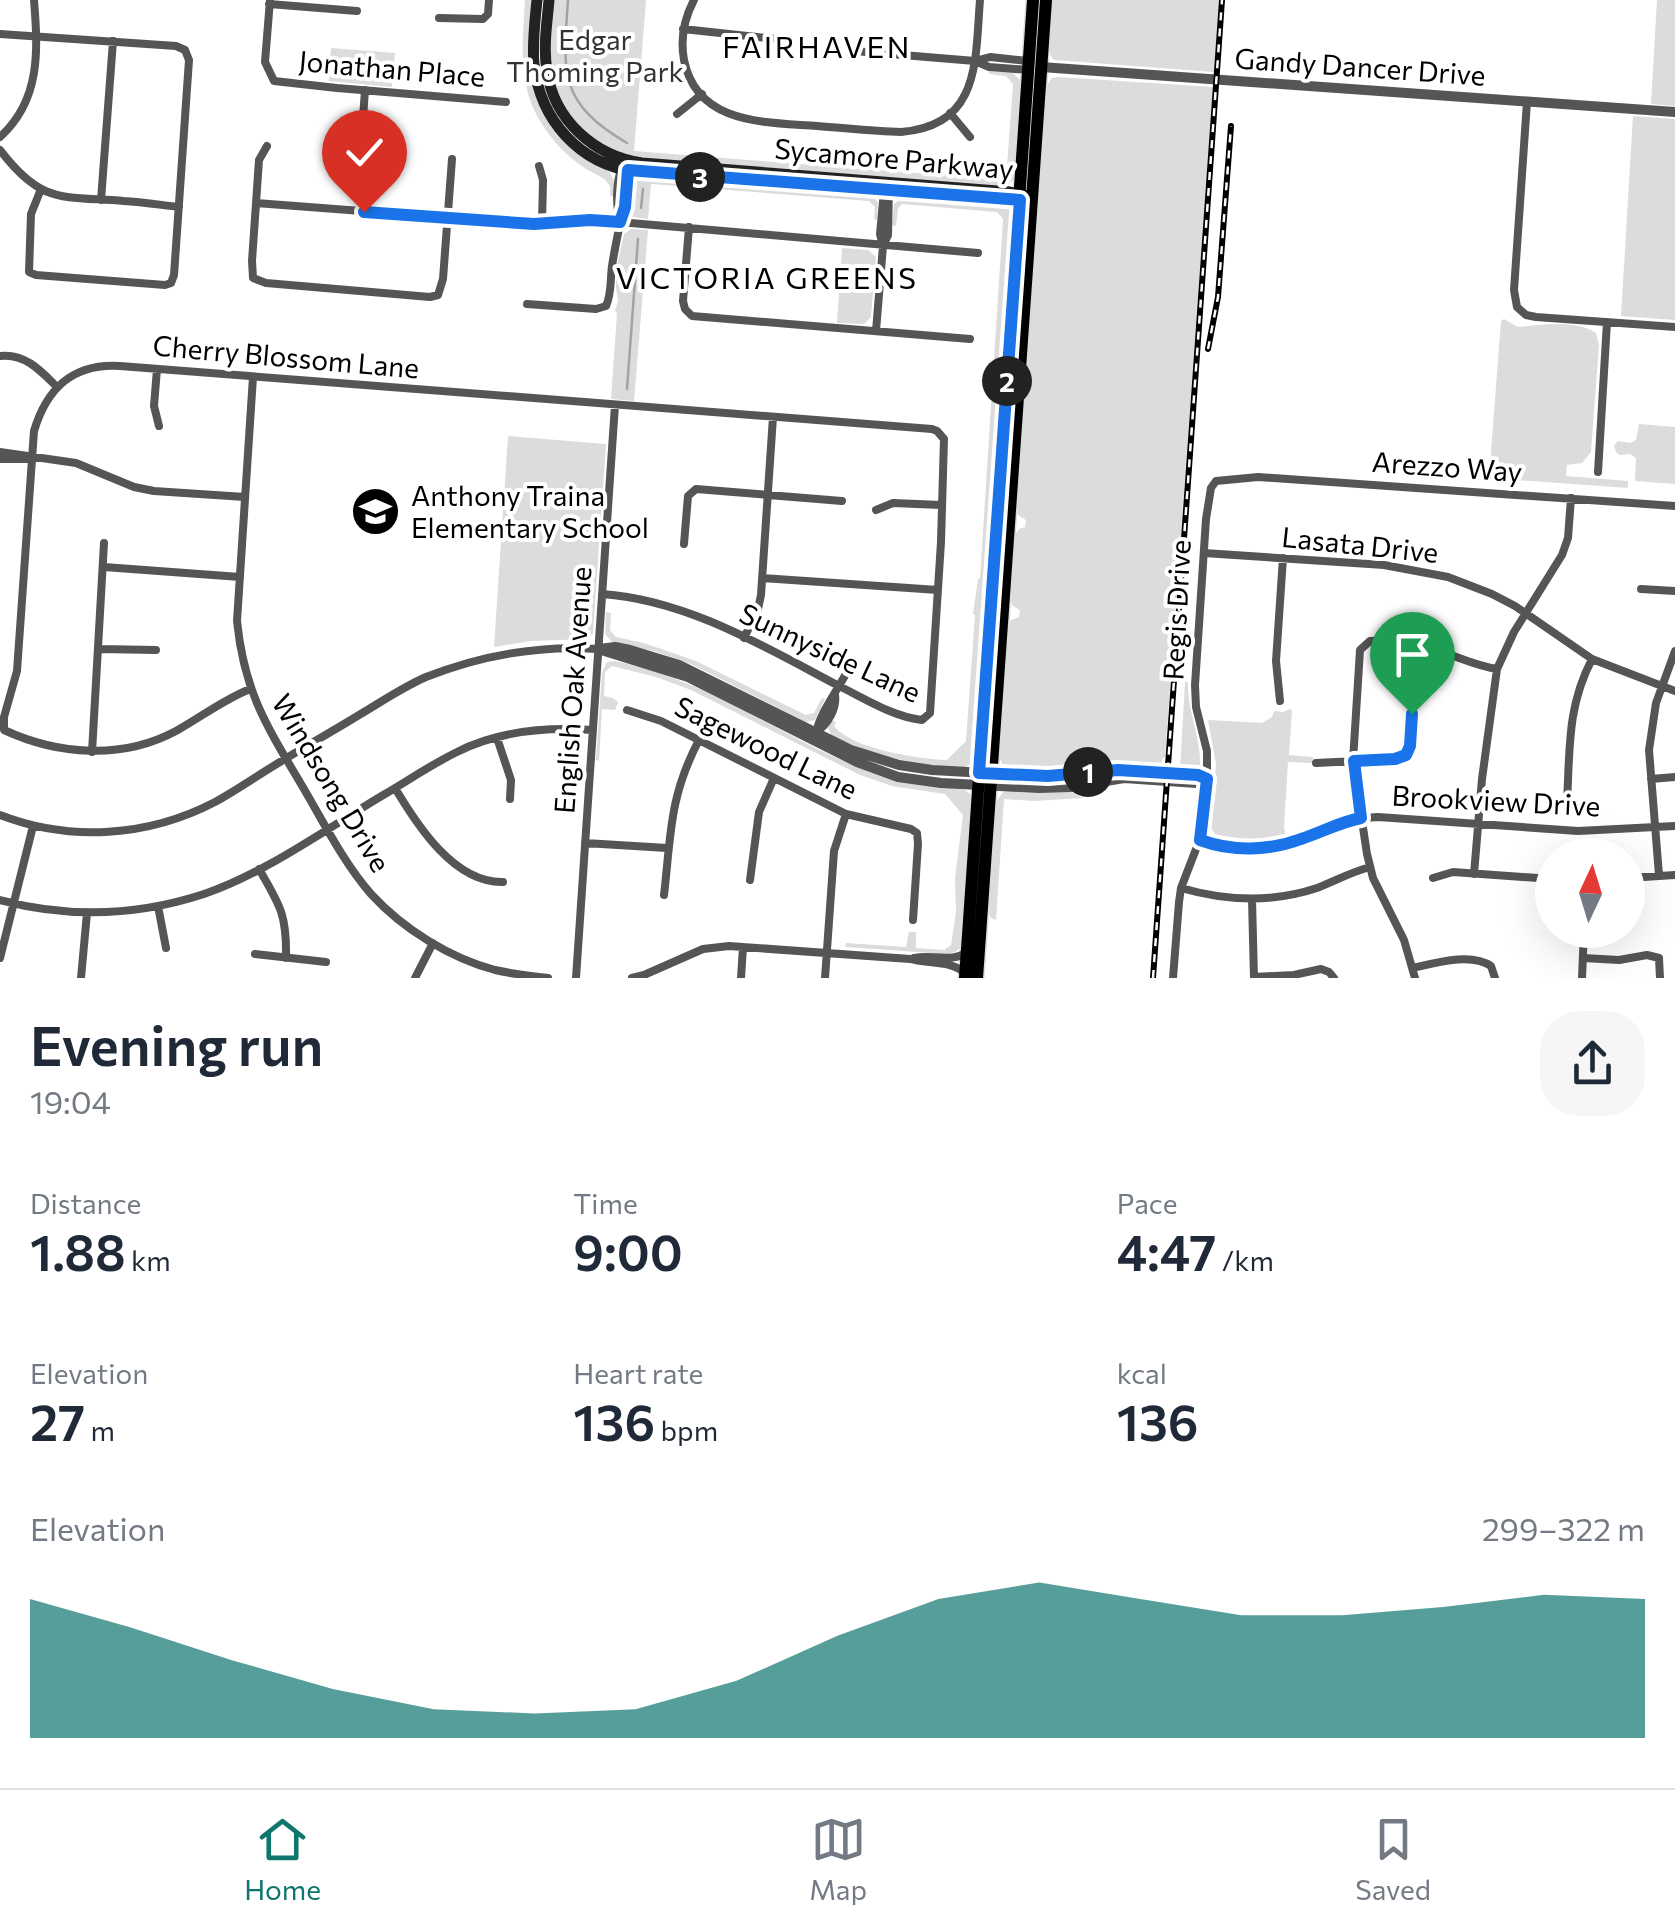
<!DOCTYPE html>
<html lang="en">
<head>
<meta charset="utf-8">
<style>
	:root { --surface:#fff; --page:#f6f6f7; --text:#1f2937; --muted:#747a83; --line:#e0e1e3; --accent:#0f766e }
	body { margin:0; font-family:Commissioner,sans-serif; background:var(--page); color:var(--text); height:100vh; display:flex; flex-direction:column; font-size:38px; white-space:nowrap }
	* { box-sizing:border-box; margin:0 }
	p { font-size:32px; color:var(--muted) }
	.icon { flex:none; width:55px; height:55px; fill:none; stroke:currentColor; stroke-width:2; stroke-linecap:round; stroke-linejoin:round }
	.map { position:relative; height:978px; overflow:hidden }
	.drawer { display:flex; flex-direction:column; background:var(--surface); flex:1 }
	.drawer>* { flex:none }
	.needle { width:65px; rotate:4deg }
	.buttons { position:absolute; left:1535px; top:838px; display:grid; gap:20px }
	.buttons a { display:grid; place-items:center; width:110px; height:110px; border-radius:50%; background:var(--surface); box-shadow:0 10px 40px #0002; font-size:50px }
	.pin { position:absolute; display:grid; place-items:center; width:85px; height:85px; color:#fff; margin:-102px -42px; border-radius:50% 50% 50% 0; rotate:-45deg; box-shadow:0 0 10px #0007 }
	.pin .icon { rotate:45deg }
	.km { position:absolute; width:50px; height:50px; margin:-25px; border-radius:50%; background:#222; color:#fff; font-size:28px; line-height:50px; text-align:center }
	.round { display:grid; place-items:center; flex:none; width:105px; height:105px; border-radius:40px; background:var(--page) }
	.headline { display:flex; align-items:center; justify-content:space-between; height:170px; padding:0 30px }
	h1 { font-size:55px; font-weight:600; line-height:75px }
	.figures { display:grid; grid-template-columns:repeat(3,1fr); gap:15px; height:170px; padding:10px 30px }
	.figures div { display:grid; align-content:center }
	.figures b { font-size:50px; font-weight:600 }
	.figures small { font-size:28px; font-weight:400 }
	.figures p { font-size:28px }
	.chart { height:280px; padding:20px 30px }
	.chart p { display:flex; justify-content:space-between }
	.chart svg { width:100%; height:180px; margin-top:10px; fill:var(--accent); opacity:.7 }
	.tab-bar { display:flex; justify-content:space-around; align-items:center; height:140px; border-top:2px solid var(--line); background:var(--surface); font-size:28px; color:var(--muted) }
	.tab-bar a { display:grid; justify-items:center; gap:5px }
	.tab-bar .selected { color:var(--accent) }
	.map>svg:first-child { display:block }
</style>
</head>
<body>
<div class="map">
<svg width="1675" height="978" viewBox="0 0 1675 978">
	<rect width="100%" height="100%" fill="#fff"/>
	<!-- green -->
	<path fill="#dcdcdc" d="M525,0H533L541,106L610,172L614,181L613,196H610C610,188 612,188 606,181C601,176 593,173 586,169C564,155 545,133 534,110C518,74 523,38 525,0Z
		M553,0H646L634,151L1006,180L1013,84L1006,76L989,74V71L1013,73L1021,81L1014,179L1005,187L638,158L606,147L578,126L560,100L550,66Z
		M1052,0H1219L1214,72L1054,60L1051,56L1049,49Z
		M1657,0H1675V106L1651,104Z
		M331,48L395,53L392,87L329,81Z
		M1058,77L1213,87L1165,757L1162,759L1161,769L1102,766L1094,760L1091,750H1079L1075,764L1063,770L1010,768L1003,766L999,756L1008,625L1011,620L1019,617L1020,610L1013,606L1010,599L1015,535L1019,529L1025,527L1026,520L1018,515L1016,510L1047,85L1052,78Z
		M1633,116L1675,119V320L1621,316Z
		M641,176L871,195L878,202L877,220L874,219L875,207L869,201L651,184L648,219L633,217L628,211C629,198 626,181 641,176Z
		M903,197L1005,205L1010,210L1012,217L974,757L971,764L963,768L920,764L868,752L831,735L828,728L831,720L836,722L834,726C852,749 918,759 947,760L966,741L975,615L973,614L978,579L980,578L1003,219L997,212L902,204L898,208L896,226L892,225L894,204Z
		M631,229L648,230L634,401L611,399L617,313L615,311L618,301L616,287L617,265L624,234Z
		M842,248L868,250L876,257L871,317L864,324L837,323Z
		M1504,319L1518,327C1541,325 1575,319 1596,333L1599,345L1591,452L1582,463L1567,465L1566,476L1628,481V488L1489,478L1501,321Z
		M1639,424L1675,427V484L1635,481L1636,458L1630,454L1620,455L1616,452L1614,446L1618,441L1630,443L1636,440Z
		M508,436L606,444L593,633L589,639L531,641L494,647Z
		M606,612L611,613L610,630L616,637L644,643L696,661L806,715L814,713L822,698L825,699L815,720L806,722L693,665L654,651L612,642L605,634Z
		M614,661C706,678 781,738 867,771C899,784 932,783 965,790L970,794L971,802L960,948L955,952L948,954L845,947L846,943L906,947L909,932H916V948L944,950L951,945L956,912L955,878L963,815L945,794L892,786L860,775L691,690L656,677L612,666L605,672L604,696L613,698L618,702L615,710L602,709L599,761L596,760L602,672L607,662Z
		M1185,682H1188C1187,711 1201,736 1200,765C1195,772 1188,771 1180,770Z
		M1290,709L1292,711L1289,755L1313,757L1312,763L1288,762L1284,828L1286,835L1249,840L1216,835L1211,828L1216,764L1208,720L1262,723L1272,717L1274,711L1283,712Z
		M1008,791L1071,792L1083,798L1034,801L1004,799L996,920L991,918L988,911L996,802L1003,792Z"/>
	<g fill="none" stroke-linecap="round" stroke-linejoin="round">
		<!-- stream -->
		<path stroke="#a3a3a3" stroke-width="2.5" d="M568,0C563,72 558,103 627,143
			M641,208L643,189
			M627,389L638,239"/>
		<defs>
			<path id="primary" d="M965,978L1033,0
				M977,978L1046,0"/>
		</defs>
		<!-- primary casing -->
		<use href="#primary" stroke="#dbdbdb" stroke-width="15"/>
		<!-- minor -->
		<path stroke="#555" stroke-width="8" d="M270,0L265,62L274,81L337,88L506,102
			M694,0C684,19 680,38 684,60C697,125 765,122 817,126C845,128 873,131 901,132C981,126 975,60 980,0
			M269,4L357,11
			M439,18L483,19L488,14L489,0
			M683,29L776,39
			M0,34L176,46L185,50L189,60L174,275L171,283L165,285L36,275L29,272L31,214L41,189
			M854,51L975,61L990,57L1028,61
			M975,61L989,67L1029,70
			M1527,102L1514,290L1517,307L1526,315L1536,317L1675,327
			M950,113L970,137
			M677,114L702,94
			M0,137C41,100 38,50 34,0
			M267,146L259,160L252,261L253,278L266,283L430,297L438,295L443,279L452,159
			M0,150C42,205 62,196 124,201C142,202 161,205 179,207
			M539,166L543,180L542,225
			M101,200L113,41
			M256,203L534,224L590,220L619,222L978,253
			M364,211L367,171L362,132L365,90
			M619,218C616,202 616,182 622,167
			M689,227L683,301L685,309L692,316L970,339
			M883,246L880,234L884,191
			M527,304L596,309L606,306C612,293 610,280 612,266C617,233 626,203 628,170
			M876,331L883,246L888,235L889,187
			M0,356C25,353 41,371 57,387
			M157,369L154,406L159,426
			M253,377L237,621C244,691 266,725 301,784C323,821 343,862 371,894C403,929 450,958 495,970C512,974 531,976 548,978
			M0,452L76,463L134,487L154,491L245,497
			M0,459H28
			M1598,472L1607,322
			M876,510L893,503L941,505
			M684,544L688,496L696,489L842,501
			M1204,553L1384,565L1448,577L1492,594L1515,606L1592,659L1675,691
			M104,567L240,577
			M762,578L938,590
			M1641,589L1675,591
			M744,638L758,609L761,595L773,417
			M99,649L156,650
			M250,689C223,700 201,717 176,731C122,760 58,755 4,730V717L17,671L34,431C47,388 73,363 120,366L932,429L937,431L944,439L941,542L930,713L922,720C893,717 864,698 837,685C763,646 687,600 602,594
			M1280,701L1276,661L1283,558
			M627,710L661,721L846,814L911,829L917,833L918,844L913,920
			M816,732C828,725 837,708 835,695
			M815,736C821,709 838,691 850,666
			M497,738L511,780L510,799
			M92,752L104,543
			M1085,756L1087,772
			M1316,763L1395,759L1406,755L1410,746L1413,705L1428,648
			M1651,779L1675,777
			M395,788C417,825 454,883 503,882
			M1567,801C1570,749 1567,707 1592,659
			M0,815C70,842 148,837 215,802C237,790 258,775 280,762C306,746 333,731 359,715C381,702 403,687 426,677C482,655 538,645 598,649
			M1200,840C1233,851 1269,851 1302,839C1328,830 1350,818 1378,817L1578,831L1675,826
			M585,843L667,848
			M259,869C280,905 287,915 286,958
			M1474,874L1482,779L1497,669L1514,632L1562,555L1568,538L1571,498
			M1659,875L1649,750L1656,703L1675,651
			M1433,878L1453,872L1552,879
			M1628,878L1675,875
			M750,880L759,812L774,778
			M1181,888C1226,901 1272,903 1317,888C1335,881 1351,872 1370,867
			M664,895C671,835 669,797 699,740
			M1252,899L1254,978
			M0,900C68,918 137,916 204,894C264,874 329,827 385,794C409,780 432,764 457,752C498,731 547,727 592,730
			M158,906L166,948
			M255,954L326,962
			M0,958L33,826
			M914,958C931,954 953,963 967,952
			M1583,958L1619,960L1647,955L1659,958L1660,978
			M1413,968C1435,963 1471,952 1491,966L1495,978
			M1254,977L1294,975L1321,969L1329,972L1334,978
			M81,978L87,913
			M415,978L433,943
			M576,978L615,405
			M632,978L644,975L703,949L729,946L910,959C927,964 953,960 966,974
			M741,978L743,947
			M825,978L834,851L846,814
			M1173,978L1179,902L1181,888L1203,831L1207,779V751L1196,707L1195,685L1206,519L1211,488L1216,481L1258,477L1675,506
			M1415,978L1404,940L1373,878L1367,854L1353,761L1360,650L1370,641C1394,640 1420,645 1442,652C1461,658 1477,666 1497,669
			M1582,978L1584,930"/>
		<!-- tertiary -->
		<path stroke="#555" stroke-width="10" d="M1041,67L1675,112
			M598,649L688,677L857,762L898,777L941,783L1039,788L1070,787L1124,778L1197,783L1207,779
			M599,649L615,647L630,650L679,665L851,750L899,765L932,770L1040,776L1117,770L1198,775L1207,779"/>
		<!-- secondary -->
		<path stroke="#222" stroke-width="11" d="M537,0C535,21 532,43 534,64C540,120 579,164 636,172L1008,201L1025,199
			M549,0C547,23 543,48 547,71C554,120 594,156 642,163L1010,192L1028,196"/>
		<!-- primary -->
		<use href="#primary" stroke="#000" stroke-width="12"/>
		<defs>
			<path id="rail" d="M1208,349L1218,297L1231,126
				M1153,978L1222,0"/>
		</defs>
		<!-- rail casing -->
		<use href="#rail" stroke="#000" stroke-width="6"/>
		<!-- rail -->
		<use href="#rail" stroke="#fff" stroke-width="2.5" stroke-dasharray="8" stroke-linecap="butt"/>
	</g>
	<g fill="none" stroke-linecap="round" stroke-linejoin="round">
		<defs>
			<path id="route" d="M364,212L534,224L590,220L620,222L625,207L628,170L1020,200L979,773L1048,776L1118,770L1198,775L1207,779L1200,840C1233,852 1269,851 1301,839C1322,832 1340,822 1361,818L1354,761L1395,759L1406,755L1410,746L1412,714"/>
		</defs>
		<!-- route casing -->
		<use href="#route" stroke="#fff" stroke-width="20"/>
		<!-- route -->
		<use href="#route" stroke="#1a73e8" stroke-width="12"/>
	</g>
	<!-- icons -->
	<defs>
		<symbol id="school-disc" viewBox="-11 -11 22 22"><circle r="9.5" fill="#000" stroke="#fff"/><path d="M0-5L7-2L0 1L-7-2ZM-4 1L0 2.5L4 1V4Q0 6-4 4Z" fill="#fff"/></symbol>
	</defs>
	<g fill-rule="evenodd">
		<use href="#school-disc" x="348" y="484" width="55" height="55"/>
	</g>
	<g text-anchor="middle" stroke-width="8" stroke-linejoin="round" paint-order="stroke">
		<!-- park labels -->
		<g font-size="28" fill="#333" stroke="#fff">
			<text x="595" y="50">Edgar<tspan x="595" dy="32">Thoming Park</tspan></text>
		</g>
		<!-- street labels -->
		<g font-size="28" fill="#000" stroke="#fff">
			<text transform="translate(1360 67) rotate(4)" y="10">Gandy Dancer Drive</text>
			<text transform="translate(392 69) rotate(5)" y="10">Jonathan Place</text>
			<text transform="translate(894 159) rotate(5)" y="10">Sycamore Parkway</text>
			<text transform="translate(286 357) rotate(5)" y="10">Cherry Blossom Lane</text>
			<text transform="translate(1447 467) rotate(4)" y="10">Arezzo Way</text>
			<text transform="translate(1360 545) rotate(6)" y="10">Lasata Drive</text>
			<text transform="translate(1177 610) rotate(-87)" y="10">Regis Drive</text>
			<text transform="translate(830 653) rotate(25)" y="10">Sunnyside Lane</text>
			<text transform="translate(573 690) rotate(-86)" y="10">English Oak Avenue</text>
			<text transform="translate(766 748) rotate(26)" y="10">Sagewood Lane</text>
			<text transform="translate(331 783) rotate(59)" y="10">Windsong Drive</text>
			<text transform="translate(1496 801) rotate(3)" y="10">Brookview Drive</text>
		</g>
		<!-- poi labels -->
		<g font-size="28" fill="#000" stroke="#fff" text-anchor="start">
			<text x="411" y="506">Anthony Traina<tspan x="411" dy="32">Elementary School</tspan></text>
		</g>
		<!-- neighbourhood labels -->
		<g font-size="30" letter-spacing="2.5" fill="#000" stroke="#fff">
			<text x="817" y="58">FAIRHAVEN</text>
			<text x="767" y="289">VICTORIA GREENS</text>
		</g>
	</g>
</svg>
<div class="buttons">
<a><svg class="needle" viewBox="-14 -14 28 28"><path d="M0-13l5 13h-10z" fill="#e53935"/><path d="M0 13l5-13h-10z" fill="#747a83"/></svg></a>
</div>
<div class="pin" style="left:1412px;top:714px;background:#1e9e55"><svg class="icon" aria-label="arrive" viewBox="0 0 24 24"><path d="M6 21V4h12l-3 4 3 4H6"/></svg></div>
<div class="pin" style="left:364px;top:212px;background:#d93025"><svg class="icon" aria-label="check" viewBox="0 0 24 24"><path d="M5 12l5 5 9-10"/></svg></div>
<b class="km" style="left:1088px;top:772px">1</b>
<b class="km" style="left:1007px;top:381px">2</b>
<b class="km" style="left:700px;top:177px">3</b>
</div>
<section class="drawer">
<div class="headline"><div><h1>Evening run</h1><p>19:04</p></div><a class="round"><svg class="icon" aria-label="share" viewBox="0 0 24 24"><path d="M12 15V3M7 8l5-5 5 5M5 13v7h14v-7"/></svg></a></div>
<div class="figures">
<div><p>Distance</p><b>1.88<small> km</small></b></div>
<div><p>Time</p><b>9:00</b></div>
<div><p>Pace</p><b>4:47<small> /km</small></b></div>
</div>
<div class="figures">
<div><p>Elevation</p><b>27<small> m</small></b></div>
<div><p>Heart rate</p><b>136<small> bpm</small></b></div>
<div><p>kcal</p><b>136</b></div>
</div>
<div class="chart"><p><span>Elevation</span>299–322 m</p>
<svg viewBox="0 0 160 44" preserveAspectRatio="none"><path d="M0 44V10L10 17L20 25L30 32L40 37L50 38L60 37L70 30L80 19L90 10L100 6L110 10L120 14L130 14L140 12L150 9L160 10V44z"/></svg>
</div>
</section>
<nav class="tab-bar">
<a class="selected"><svg class="icon" aria-label="home" viewBox="0 0 24 24"><path d="M3 11l9-7 9 7M6 9v11h12V9"/></svg>Home</a>
<a><svg class="icon" aria-label="map" viewBox="0 0 24 24"><path d="M3 6l6-2 6 2 6-2v14l-6 2-6-2-6 2zM9 4v14M15 6v14"/></svg>Map</a>
<a><svg class="icon" aria-label="saved" viewBox="0 0 24 24"><path d="M7 4h10v16l-5-4-5 4z"/></svg>Saved</a>
</nav>
</body>
</html>
